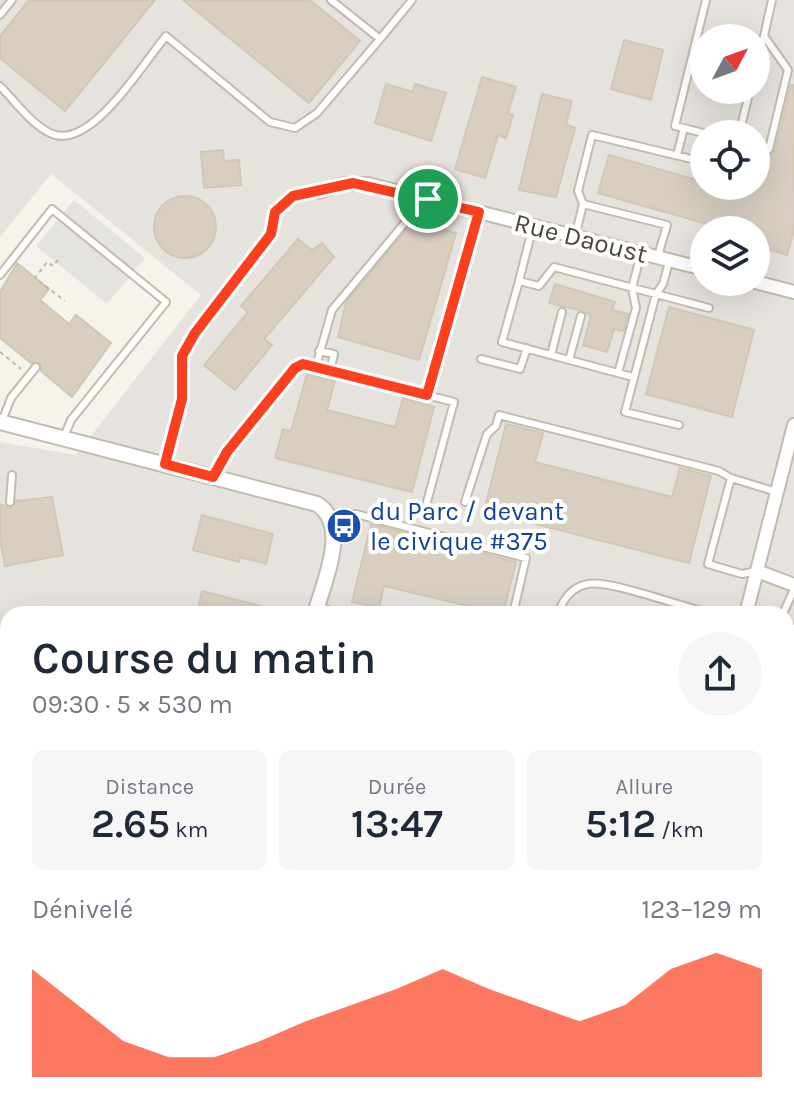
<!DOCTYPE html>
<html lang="fr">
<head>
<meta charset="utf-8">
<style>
	:root { --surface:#fff; --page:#f6f6f7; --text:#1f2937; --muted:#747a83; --accent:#fc3f1d }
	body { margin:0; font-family:Karla,sans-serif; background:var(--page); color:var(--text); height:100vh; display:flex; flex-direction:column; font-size:30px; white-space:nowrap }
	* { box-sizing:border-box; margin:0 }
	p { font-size:26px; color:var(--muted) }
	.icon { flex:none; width:44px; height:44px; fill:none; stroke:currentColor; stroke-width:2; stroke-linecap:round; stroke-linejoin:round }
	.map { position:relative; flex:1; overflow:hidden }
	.sheet { position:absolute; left:0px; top:606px; width:794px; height:512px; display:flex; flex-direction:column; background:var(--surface); border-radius:24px 24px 0 0; box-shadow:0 8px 32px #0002 }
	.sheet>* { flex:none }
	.needle { width:52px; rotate:49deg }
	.buttons { position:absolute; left:690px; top:24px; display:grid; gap:16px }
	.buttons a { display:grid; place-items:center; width:80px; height:80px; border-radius:50%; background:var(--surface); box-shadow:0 8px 32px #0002; font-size:40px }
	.pin { position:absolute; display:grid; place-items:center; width:68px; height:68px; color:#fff; margin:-34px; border:4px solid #fff; border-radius:50%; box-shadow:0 2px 8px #0007 }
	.round { display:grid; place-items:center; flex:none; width:84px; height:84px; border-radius:42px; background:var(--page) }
	.summary { display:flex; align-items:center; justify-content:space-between; height:136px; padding:0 32px }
	h1 { font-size:44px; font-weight:600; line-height:60px }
	.stats { display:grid; grid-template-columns:repeat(3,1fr); gap:12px; height:136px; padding:8px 32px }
	.stats div { display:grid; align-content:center; border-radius:12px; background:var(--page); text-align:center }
	.stats b { font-size:40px; font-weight:600 }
	.stats small { font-size:22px; font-weight:400 }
	.stats p { font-size:22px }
	.chart { height:224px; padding:16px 32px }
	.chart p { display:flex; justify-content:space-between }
	.chart svg { width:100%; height:144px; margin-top:8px; fill:var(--accent); opacity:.7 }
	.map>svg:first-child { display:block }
</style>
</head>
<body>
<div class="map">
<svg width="794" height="1118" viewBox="0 0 794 1118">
	<rect width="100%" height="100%" fill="#f6f3ec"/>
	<!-- industrial -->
	<path fill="#e6e2dd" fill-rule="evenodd" d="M0,0H794V1102L786,1101V614H8V984H0V442L76,455L201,295L51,174L0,237ZM704,38H756V90H704ZM704,134H756V186H704ZM704,230H756V282H704Z"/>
	<!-- parking -->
	<path fill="#e5e3e0" d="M74,200L145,258L107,304L36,246Z"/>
	<!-- building -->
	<path fill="#d8cfc1" stroke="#d3c7b4" stroke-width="2" d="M29,0H155L65,111L0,58V36Z
		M183,0H310L360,41L309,103Z
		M624,40L663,50L651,100L611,89Z
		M482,77L516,87L508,113L513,115L506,138L498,135L485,178L455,169Z
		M386,84L413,92L415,84L446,93L431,141L375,123Z
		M791,85H794V230L787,255L756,246V230H710L711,225L598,193L609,155L704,182V186H756V152L771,155L775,151Z
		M542,94L572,101L566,124L575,128L556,197L519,190Z
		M223,150L224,161L239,160L241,185L204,188L201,152Z
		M154 227a31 31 0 1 1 62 0a31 31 0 1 1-62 0Z
		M414,221L456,233L419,360L338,337L346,302Z
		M298,239L312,250L322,243L334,257L264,339L272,345L235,390L204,365L248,312L241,306Z
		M17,263L49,289L40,300L69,324L76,315L111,343L72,397L41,371L40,363H31L0,338V292Z
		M555,284L615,302L612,310L628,314L623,331L614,329L607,352L583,345L591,316L583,311L549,303Z
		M669,307L754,330L732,417L646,394Z
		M307,374L335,381L327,410L395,427L403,398L434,407L412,492L275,458L283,429L291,431Z
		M506,424L543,433L535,462L672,497L680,468L711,476L689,563L484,511Z
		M52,497L63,555L5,566L0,539V504L10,508L16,501Z
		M202,515L273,534L266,564L240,557L239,562L193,550Z
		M371,524L516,562L503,614L384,586L379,608L352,602Z
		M202,591L276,610V614H197Z"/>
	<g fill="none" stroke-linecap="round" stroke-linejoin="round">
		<defs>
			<path id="service" d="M331,0L380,39L412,0
				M0,15L12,0
				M756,67L764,36
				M0,86C15,101 30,123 50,133C90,153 143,63 166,36L270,122L295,128L317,113L380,39
				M684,128L675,126L706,0
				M739,134L750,90
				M756,146L769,149L788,70L764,36L772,0
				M677,155L684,128L707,134
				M583,204L578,191L592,135L704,162
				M533,226L519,281L539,286L554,267L709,308
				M575,237L583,204L667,225L658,256
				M669,262L663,284L656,294L625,412L679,425
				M0,275L52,209L166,302L71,420L63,439
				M519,281L502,342L618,373
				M319,351L334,354L330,370
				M551,355L562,312
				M481,359L520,369L527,348
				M569,360L581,316
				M316,366L332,310L408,219L421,197
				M633,377L618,373L636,308L632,288L641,253
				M427,395L479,214
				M2,421L11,398L36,367
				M165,464L182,399L180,364L185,350L271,234C273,228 271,221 274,215C281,196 302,194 319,192
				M213,477L227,452L295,368L310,365L454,402L427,502
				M10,502L12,475
				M465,502L487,434L496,426L499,415L719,471L731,478
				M331,519L340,514H356L526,558L513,614
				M757,571L742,574L708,564L731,478L777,492
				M317,605L338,614
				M558,614C563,599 571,587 588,584C609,580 674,604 698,610
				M697,614L698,610L711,614
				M783,614L794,589
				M786,624L794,628
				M786,725L793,727L794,722
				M786,885L794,887
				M786,967L794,969
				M786,1076L794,1038"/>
			<path id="minor" d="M319,192L344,184H368L704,269
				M755,282L794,292
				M757,571L794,585
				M746,614L794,425"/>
			<path id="tertiary" d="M0,422L317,504C351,526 323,583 315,614
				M750,1110L791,1118"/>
			<path id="motorway" d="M0,1058H8
				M0,1083H8
				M367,1110L406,1118
				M496,1110L535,1118"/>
		</defs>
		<!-- service casing -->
		<use href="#service" stroke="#c2bbae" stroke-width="10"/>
		<!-- minor casing -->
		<use href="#minor" stroke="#c2bbae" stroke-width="16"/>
		<!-- tertiary casing -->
		<use href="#tertiary" stroke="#c2bbae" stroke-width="18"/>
		<!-- motorway casing -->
		<use href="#motorway" stroke="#e0a43c" stroke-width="26"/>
		<!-- path -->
		<path stroke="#c4b79f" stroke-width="2" stroke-dasharray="4 4" stroke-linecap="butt" d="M58,260L53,266L47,262L35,278L65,301
			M0,352L21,369"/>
		<!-- service -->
		<use href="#service" stroke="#fff" stroke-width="6"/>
		<!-- minor -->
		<use href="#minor" stroke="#fff" stroke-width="12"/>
		<!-- tertiary -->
		<use href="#tertiary" stroke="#fff" stroke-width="14"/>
		<!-- motorway -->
		<use href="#motorway" stroke="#ffcf6e" stroke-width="22"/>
	</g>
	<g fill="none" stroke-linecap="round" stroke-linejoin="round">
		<defs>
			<path id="route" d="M353,183L479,212L427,395L303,364L295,368L227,452L213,477L165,464L182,399V356L195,333L271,234L275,212L293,196Z"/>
		</defs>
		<!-- route casing -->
		<use href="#route" stroke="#fff" stroke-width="16"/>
		<!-- route -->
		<use href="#route" stroke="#fc3f1d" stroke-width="10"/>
	</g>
	<!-- icons -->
	<defs>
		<symbol id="bus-disc" viewBox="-11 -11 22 22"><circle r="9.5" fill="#1a4fb4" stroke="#fff"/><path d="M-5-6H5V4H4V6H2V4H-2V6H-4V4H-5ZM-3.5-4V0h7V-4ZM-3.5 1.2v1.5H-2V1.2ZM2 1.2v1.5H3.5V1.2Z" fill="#fff"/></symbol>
	</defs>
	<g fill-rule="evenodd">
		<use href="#bus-disc" x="324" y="506" width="40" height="40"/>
	</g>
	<g text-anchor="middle" stroke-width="8" stroke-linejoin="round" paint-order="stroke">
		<!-- street labels -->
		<g font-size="26" fill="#4b4439" stroke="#fff">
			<text transform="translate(581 238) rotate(14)" y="9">Rue Daoust</text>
		</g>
		<!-- transit labels -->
		<g font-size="26" fill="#164399" stroke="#fff" text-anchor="start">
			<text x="370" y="520">du Parc / devant<tspan x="370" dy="30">le civique #375</tspan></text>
		</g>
	</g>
</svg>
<div class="buttons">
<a><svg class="needle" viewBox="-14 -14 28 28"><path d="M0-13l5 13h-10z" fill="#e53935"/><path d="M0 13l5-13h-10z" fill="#747a83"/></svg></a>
<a><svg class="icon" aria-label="locate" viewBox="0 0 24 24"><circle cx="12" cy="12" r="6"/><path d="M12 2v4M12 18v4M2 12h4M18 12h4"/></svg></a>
<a><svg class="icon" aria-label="layers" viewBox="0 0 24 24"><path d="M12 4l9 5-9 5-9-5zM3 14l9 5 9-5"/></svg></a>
</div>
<div class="pin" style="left:428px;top:199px;background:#1e9e55"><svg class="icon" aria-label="arrive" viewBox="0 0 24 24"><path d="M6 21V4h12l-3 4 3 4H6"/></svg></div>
<section class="sheet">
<div class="summary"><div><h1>Course du matin</h1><p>09:30 · 5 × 530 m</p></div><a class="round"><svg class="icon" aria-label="share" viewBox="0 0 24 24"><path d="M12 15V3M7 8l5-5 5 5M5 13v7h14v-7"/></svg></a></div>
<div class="stats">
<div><p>Distance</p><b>2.65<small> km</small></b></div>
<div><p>Durée</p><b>13:47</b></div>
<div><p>Allure</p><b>5:12<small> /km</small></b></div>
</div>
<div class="chart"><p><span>Dénivelé</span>123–129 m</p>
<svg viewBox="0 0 160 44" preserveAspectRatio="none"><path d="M0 44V11L10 22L20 33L30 38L40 38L50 33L60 27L70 22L80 17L90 11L100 17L110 22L120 27L130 22L140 11L150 6L160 11V44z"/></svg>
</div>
</section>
</div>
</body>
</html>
